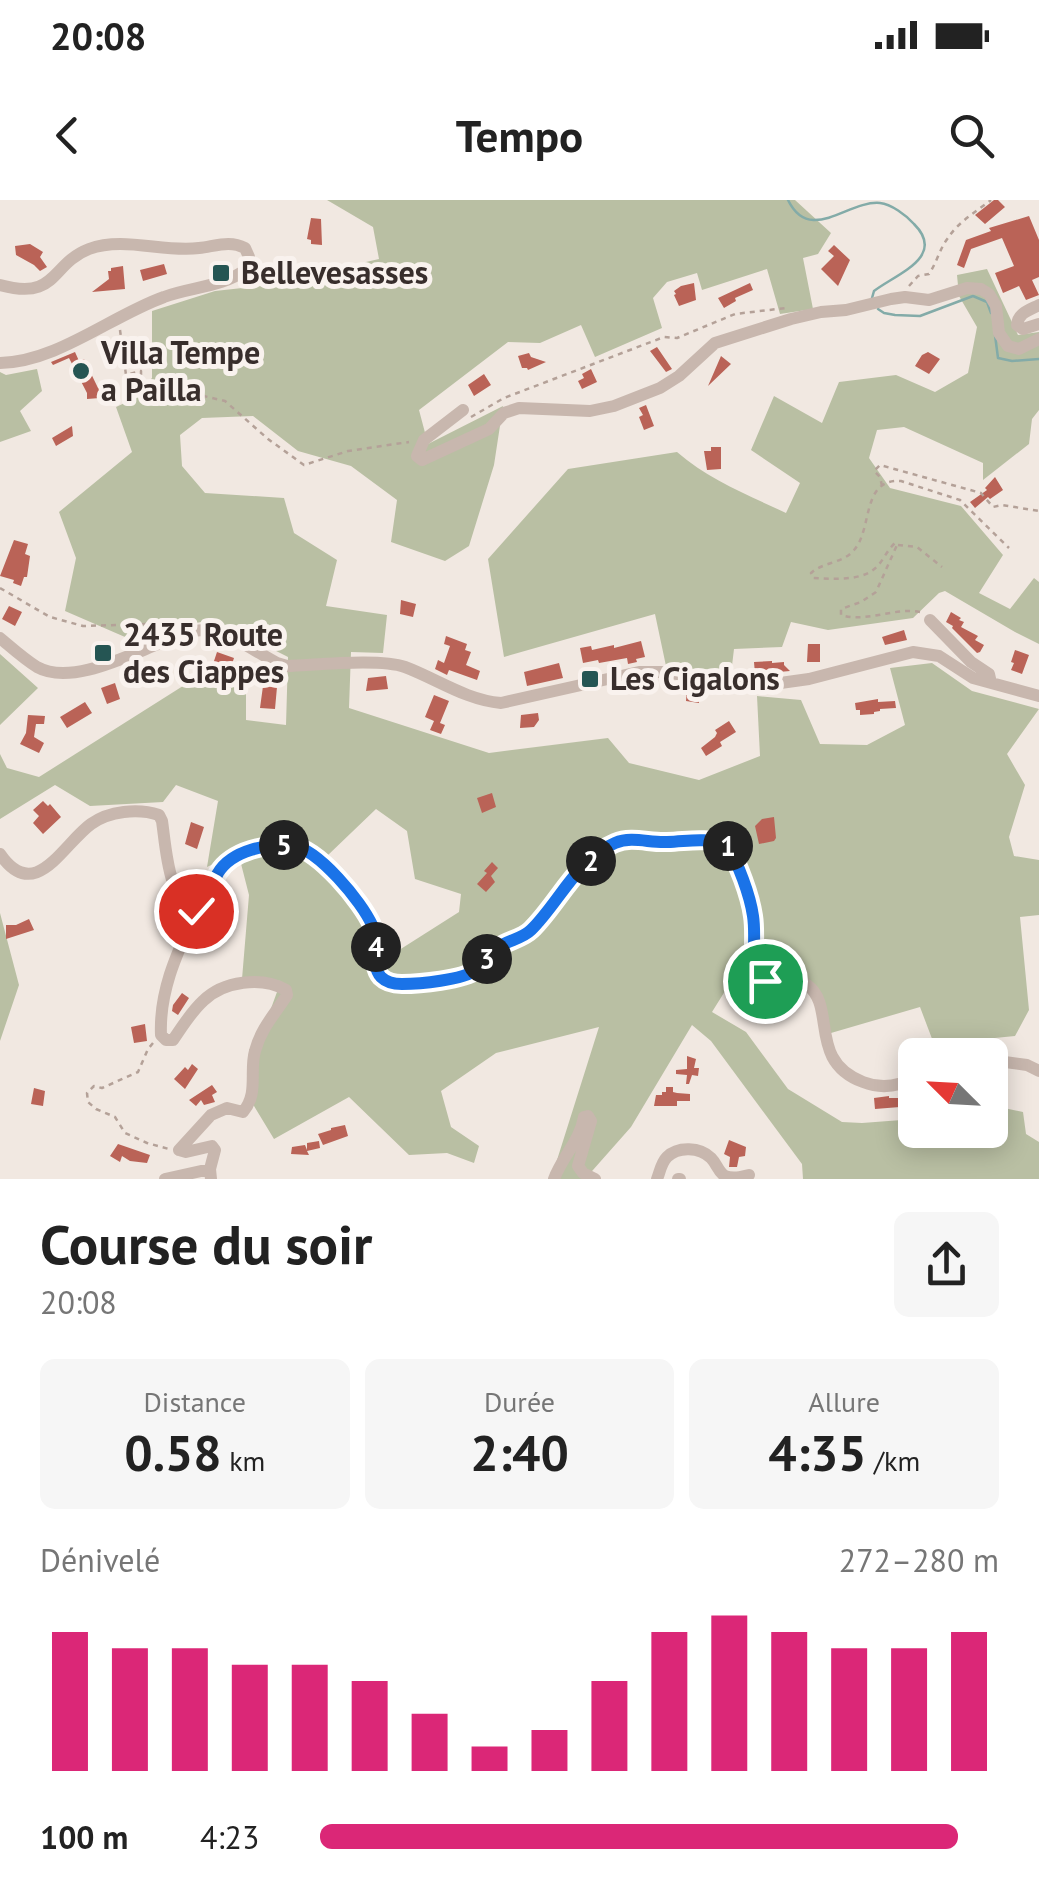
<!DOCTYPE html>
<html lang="fr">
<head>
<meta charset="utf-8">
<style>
	:root { --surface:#fff; --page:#f6f6f6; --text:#222; --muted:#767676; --accent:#db2777 }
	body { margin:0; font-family:"PT Sans",sans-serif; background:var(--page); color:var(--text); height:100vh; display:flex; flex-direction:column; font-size:38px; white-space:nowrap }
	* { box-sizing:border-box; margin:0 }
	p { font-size:32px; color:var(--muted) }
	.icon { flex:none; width:55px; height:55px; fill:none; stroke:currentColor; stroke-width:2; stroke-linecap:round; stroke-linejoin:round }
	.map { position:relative; height:979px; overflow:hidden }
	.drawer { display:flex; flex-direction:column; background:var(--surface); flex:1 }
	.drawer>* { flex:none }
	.needle { width:65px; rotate:294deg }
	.tools { position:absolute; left:898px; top:838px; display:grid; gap:20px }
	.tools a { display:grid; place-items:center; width:110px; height:110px; border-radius:15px; background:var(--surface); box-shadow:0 5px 25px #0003; font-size:50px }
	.pin { position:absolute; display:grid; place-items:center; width:85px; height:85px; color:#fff; margin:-42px; border:5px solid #fff; border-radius:50%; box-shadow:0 2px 10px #0007 }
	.km { position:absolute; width:50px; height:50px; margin:-25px; border-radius:50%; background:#222; color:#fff; font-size:28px; line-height:50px; text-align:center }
	.round { display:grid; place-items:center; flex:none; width:105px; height:105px; border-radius:15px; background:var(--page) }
	.summary { display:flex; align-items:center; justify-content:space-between; height:170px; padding:0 40px }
	h1 { font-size:55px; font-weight:700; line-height:75px }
	.figures { display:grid; grid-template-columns:repeat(3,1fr); gap:15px; height:170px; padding:10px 40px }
	.figures div { display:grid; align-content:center; border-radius:15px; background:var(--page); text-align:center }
	.figures b { font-size:50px; font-weight:700 }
	.figures small { font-size:28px; font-weight:400 }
	.figures p { font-size:28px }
	.chart { height:280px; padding:20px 40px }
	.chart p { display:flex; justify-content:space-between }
	.chart svg { width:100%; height:180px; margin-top:10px; stroke:var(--accent); stroke-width:6 }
	ul { padding:0 40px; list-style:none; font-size:32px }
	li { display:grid; grid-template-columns:160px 120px 1fr; align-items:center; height:75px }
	li i { height:25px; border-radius:12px; background:var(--accent) }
	.status { display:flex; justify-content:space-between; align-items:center; height:70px; padding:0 50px; background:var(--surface); direction:ltr }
	.status svg { height:28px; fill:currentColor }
	header { display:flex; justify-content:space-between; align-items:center; height:130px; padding:0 40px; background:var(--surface); font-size:45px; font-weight:700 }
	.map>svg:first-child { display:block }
</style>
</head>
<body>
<div class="status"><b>20:08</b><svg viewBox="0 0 49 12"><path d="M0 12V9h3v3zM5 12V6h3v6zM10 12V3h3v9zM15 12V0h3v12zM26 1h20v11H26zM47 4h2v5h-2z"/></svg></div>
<header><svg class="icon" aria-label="back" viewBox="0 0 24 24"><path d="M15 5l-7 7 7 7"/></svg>Tempo<svg class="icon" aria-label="search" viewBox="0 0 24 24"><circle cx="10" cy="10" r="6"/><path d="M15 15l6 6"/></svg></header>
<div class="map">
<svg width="1039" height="979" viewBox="0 0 1039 979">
	<rect width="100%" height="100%" fill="#f1e8e1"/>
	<!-- green -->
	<path fill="#b9bfa3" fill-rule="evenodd" d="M327,0H795L831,33L818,54L803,58L813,109L780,114L767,69L702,90L697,73L667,82L653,98L662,128L595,157L581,125L540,143L508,142L419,210L428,244L503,206L494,265L469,346L445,361L391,342L397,300L351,266L298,251L253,216L202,218L180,235L182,266L205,293L284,298L294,333L337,360L326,406L387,415L383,453L351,452L349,508L489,553L608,538L629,563L699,580L760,556L757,496L801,500L820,544L867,545L905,525L890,468L932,463L972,491L1039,509L1007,554L1025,585L1009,637L1014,656L1039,660V715L1020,717L1029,810L1015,836L934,844L920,807L831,833L808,779L740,767L712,812L746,832L788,889L842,922L862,923L915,919V930H990V905L1023,912L1026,934L1039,942V979H803L802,964L711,841L692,825L631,927L585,979H551L599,827L496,853L441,891L451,927L479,946L474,963L447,953L409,955L349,897L274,939L251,901L249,869L281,781L242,779L249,695L238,652L207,667L218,601L176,585L163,602L90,606L55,585L0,619V554L7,568L39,577L194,479L246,483V520L286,525L288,457L239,432L201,422L125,437L65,411L76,358L59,312L132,252L116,207L129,201L152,178V111L215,91L261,86L379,59L373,27ZM376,609L407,631L415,679L461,694L459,712L385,759L327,656Z
		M987,69L1018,135L1039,132V210L1032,219L1029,244L983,280V263L904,227L877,230L869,258L890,288L961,306L1003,355L979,393L1010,409L1034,378L1039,382V444L1015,432L945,391L939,393L913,418L828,430L791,422L782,447L734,449L731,474L666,466L655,414L504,457L488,359L568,269L677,252C709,280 748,295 786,313L800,283L751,250L774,196L822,223L839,182L896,175L935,192L968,173L977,127L959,96L957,75Z
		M37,169L42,191L20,211L31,231L0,242V172L6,175Z
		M0,454L38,488L0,525Z
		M0,713L19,785L0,841Z"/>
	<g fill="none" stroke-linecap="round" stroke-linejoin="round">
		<!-- stream -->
		<path stroke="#83aba8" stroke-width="2.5" d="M788,0C810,45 848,0 880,3C891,4 906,15 914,24C947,57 896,74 874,91L872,98
			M878,109L884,113L895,115L920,116L973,96L987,102L991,113
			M995,135L998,158L1012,161L1039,159"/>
	</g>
	<!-- building -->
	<path fill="#ba6357" d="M994,0H998L1005,7L985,24L975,15Z
		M1029,16L1039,40V77L1032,80L1039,95L1026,100L1019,86L1003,93L995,73L1014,66L1002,38L971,49L964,68L957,65L966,40L991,31L989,28Z
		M311,18L321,19L322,45L311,44V40L307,39Z
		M30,44L43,52L40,57L47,67L40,71L34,65L16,55L15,46Z
		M834,45L850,60L838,86L821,69L834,56L828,51Z
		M164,64L167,74L143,81L140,70Z
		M123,66L125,89L92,92L109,79L108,71H111V68Z
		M694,83L696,100L679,106L674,95L676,94L674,91L681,86Z
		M750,83L753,90L735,98L736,101L724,108L718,98Z
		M657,147L672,169L666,172L650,151Z
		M75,152L79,161L84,159L98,188H100V198L87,199V193L69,158L53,165L51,162Z
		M928,152L940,159L929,174L915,166L922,155Z
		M529,153L531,157L546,162L528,170L527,168H522L518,156Z
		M721,156L731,164L708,186Z
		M591,169L597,182L582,189L578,181L584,178L582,174Z
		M484,174L491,185L474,196L468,185Z
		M646,205L654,226L644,230L639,217L643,215L639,208Z
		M72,226L73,236L56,246L52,238Z
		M711,247H721V269L707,270L704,251H711Z
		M995,277L1003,290L990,299L988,297L975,308L970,302L987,290L985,288Z
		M14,340L28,344L25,354L30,356L27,377H24L21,386L13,383L14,380L0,376Z
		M401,400L416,404L413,417L400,414Z
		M9,406L22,412L15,426L2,419Z
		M951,412L961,418L959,420L964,422L961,427L978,436L975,440L984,445L980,452L977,453L952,428L953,426L946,422Z
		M904,430L907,440L885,445L882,437Z
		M446,436L467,444L465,450L471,452L466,465L480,471L477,480L449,470L447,475L435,469L438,460L444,463L450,446L444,444Z
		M641,441L645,457L636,459L637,462L628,464L627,458L599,463L598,460L583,463L580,448L591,446L592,450L614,445V448Z
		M808,444H820V462H807Z
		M1015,450L1029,455L1022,474L1011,470L1014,463L1011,462Z
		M217,452L234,458L230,470L213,464Z
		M772,461V463L784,462V465L790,471L755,474L754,462Z
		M559,463L563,478L527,486L524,472Z
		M143,466L149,480L133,487L126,470Z
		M386,476L388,489L366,491L368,478Z
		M115,483L120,499L107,504L101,488Z
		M263,486L277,487L275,509L260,508Z
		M689,486L705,490V496L699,500V503L686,501L687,488Z
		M434,495L449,501L440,523L445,525L441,534L430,530L434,521L425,517Z
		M878,499V502L895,501L896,508L880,509V511L874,512V514L860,515V510H856L855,503Z
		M85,502L92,513L67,528L60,517Z
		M538,513L539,520L534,527L520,528L521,515Z
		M28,515L45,516L44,524H36L34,537L44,543L39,553L20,544L26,533Z
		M729,521L736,532L720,542L722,546L706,556L701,548L715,537L717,533L715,530Z
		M492,593L496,607L482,613L477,598Z
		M43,601L48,606L50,604L61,617L43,634L33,623L39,616L33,610Z
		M774,617L776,638L774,641L759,644L755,626L762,619Z
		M191,622L204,627L197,649L185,644Z
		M492,662L498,668L491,676L495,682L486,692L477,684L487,673L484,671Z
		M29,719L34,730L6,739V725H16Z
		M744,785L753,786L752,791H761L760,803L750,802V810L742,809Z
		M182,793L189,798L178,815L172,811L173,805Z
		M145,824L147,841L134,843L131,827Z
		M687,856L696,859L694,868H699L698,876L692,875L689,884H686L687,875L676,874V870L687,869Z
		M192,864L198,869L185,889L174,879L185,867L188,870Z
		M212,885L217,892L212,895L215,902L204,905L201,900L196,906L189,900Z
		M666,887H673V892L677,893L690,894V901H677V906H654L656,895H662V892H666Z
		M34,888L45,891L43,906L31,904Z
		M889,896V898H899L900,907L875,909L874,898Z
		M345,925L348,936L323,945L318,934L331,930V928Z
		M729,940L746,947L745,956L739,957L737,967H729L730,957L724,954Z
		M319,941L320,948L307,951L309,955L291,954L292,947L305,945L307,950V943Z
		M118,944L150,955L147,963L130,961L122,956L120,962L110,956Z"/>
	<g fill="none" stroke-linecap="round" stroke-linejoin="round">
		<!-- path -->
		<path stroke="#b4a198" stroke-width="2.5" stroke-dasharray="5 5" stroke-linecap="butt" d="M909,86L918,76L929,74C937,62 940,48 948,38C958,22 977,11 991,0
			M120,130L126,175L141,171V188L195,194L225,201L268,239L304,265L348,251L409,242
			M471,217L504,198L664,137L677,138L735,114L786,108
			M882,286L880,277L874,271L880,265L981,293L993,307L1002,305L1039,311
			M898,345L917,347L942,367
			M0,388L50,417L83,426L179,423
			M920,412C894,407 867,423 841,415V409L861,402L876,392L897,345L895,343C886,351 882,364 873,370C859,381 830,379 813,378L811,373C823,362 844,363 854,350C873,329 861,278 901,281L960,300L1009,348
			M153,843L148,849L138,872L102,888L94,886L87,893L88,902L96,909L115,917L125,933L147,943L169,949"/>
		<!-- minor -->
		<path stroke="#c8b7ae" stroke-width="12" d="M0,85C58,101 50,64 89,49C124,36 164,53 199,48C216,46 230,40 245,48L249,57L245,70C223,87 190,87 164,97C111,116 57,162 0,163
			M1039,105C1029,110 1018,113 1017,125L1023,129L1039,124
			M463,210L424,240L417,256L422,260L489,229L504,213L519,208L590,211L614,206L660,188L679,176L715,143L791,119L821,112L846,110L891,99L905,97L929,100L967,88L981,89L989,94L996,106L999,133L1008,146L1019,149L1039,139
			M930,420L971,462L989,474L991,483
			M0,438C12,448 24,459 37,467C71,486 129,455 163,442C176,437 192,429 207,430C231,433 256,452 277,463L287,466C316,465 380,458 405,467C437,479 466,500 501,503L639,472H661L766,485L809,479L913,452L939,456L973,478L1039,496
			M0,654C35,705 63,644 91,624C109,611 138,608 159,615L162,621C166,648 168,701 196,711C214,703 211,676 229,662C240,653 251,650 265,647C305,640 317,659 343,685C354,697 368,714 373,730C378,745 374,761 379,776C405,791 439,780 467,775C481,768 489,754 502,746C513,739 525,737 534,727C556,701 586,652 619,642C637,637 655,644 672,642C689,640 709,635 725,644C737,651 749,699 752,714C756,733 751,754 755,774C772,785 793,775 807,785C837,806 807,861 863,882C881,889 898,887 915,877
			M947,855L957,851L975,855
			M990,860L1027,865L1039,871
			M179,950L211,915L227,908L243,912C259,893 249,872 255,851C261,828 275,814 287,795L286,790C262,776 223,781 203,801C191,812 182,827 173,840H166L161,835C159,790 178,751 196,711
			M179,950L186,952L212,946L215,950L210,969L211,979
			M165,979L210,969
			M554,979C562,957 580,941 584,917L588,916L591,921L578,966L583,973L595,979
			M657,979C660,972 661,963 667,957C678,946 700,947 711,958C717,964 718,972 725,976C733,979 741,977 749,975
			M678,979H680"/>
	</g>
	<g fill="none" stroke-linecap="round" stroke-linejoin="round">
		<defs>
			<path id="route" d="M196,711C211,705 210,687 218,673C232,650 268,643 293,646C318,649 362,702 372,725C378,740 370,765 381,777C386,782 395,784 402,784C419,784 463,780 476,770C484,764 489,754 497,748C508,740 522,739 531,730C558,704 577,659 615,643C632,636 649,643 667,642C692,641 703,637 727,645C738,663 750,695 753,716C756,735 752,755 755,774L765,781"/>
		</defs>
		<!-- route casing -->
		<use href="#route" stroke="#fff" stroke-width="20"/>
		<!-- route -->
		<use href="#route" stroke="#1a73e8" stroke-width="12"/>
	</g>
	<!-- markers -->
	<g fill="#255553" stroke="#f9f2ee" stroke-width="4">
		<rect x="211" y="63" width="20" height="20" rx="5"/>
		<circle cx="81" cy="171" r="10"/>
		<rect x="93" y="443" width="20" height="20" rx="5"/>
		<rect x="580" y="469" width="20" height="20" rx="5"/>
	</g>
	<g text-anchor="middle" stroke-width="10" stroke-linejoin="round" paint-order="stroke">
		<!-- poi labels -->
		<g font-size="32" font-weight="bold" fill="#382e2c" stroke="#f9f2ee" text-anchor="start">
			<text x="241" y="84">Bellevesasses</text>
			<text x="101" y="164">Villa Tempe<tspan x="101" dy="37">a Pailla</tspan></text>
			<text x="123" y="446">2435 Route<tspan x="123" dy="37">des Ciappes</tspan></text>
			<text x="610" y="490">Les Cigalons</text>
		</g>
	</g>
</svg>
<div class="tools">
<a><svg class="needle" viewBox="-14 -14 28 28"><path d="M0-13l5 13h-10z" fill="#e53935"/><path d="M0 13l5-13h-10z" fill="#767676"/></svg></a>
</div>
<div class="pin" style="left:765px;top:781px;background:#1e9e55"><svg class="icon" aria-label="arrive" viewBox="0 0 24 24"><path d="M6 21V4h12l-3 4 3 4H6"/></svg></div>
<div class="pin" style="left:196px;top:711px;background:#d93025"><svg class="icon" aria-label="check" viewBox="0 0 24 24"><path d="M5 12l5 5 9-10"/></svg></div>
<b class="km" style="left:728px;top:646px">1</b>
<b class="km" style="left:591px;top:661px">2</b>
<b class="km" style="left:487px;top:759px">3</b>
<b class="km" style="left:376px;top:747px">4</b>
<b class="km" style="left:284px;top:645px">5</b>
</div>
<section class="drawer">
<div class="summary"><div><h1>Course du soir</h1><p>20:08</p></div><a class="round"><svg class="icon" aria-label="share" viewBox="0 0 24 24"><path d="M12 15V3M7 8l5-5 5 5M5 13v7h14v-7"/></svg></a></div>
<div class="figures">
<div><p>Distance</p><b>0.58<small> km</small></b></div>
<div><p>Durée</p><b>2:40</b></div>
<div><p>Allure</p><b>4:35<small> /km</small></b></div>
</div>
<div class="chart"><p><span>Dénivelé</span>272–280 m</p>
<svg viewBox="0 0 160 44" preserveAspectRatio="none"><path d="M5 44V10M15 44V14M25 44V14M35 44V18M45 44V18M55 44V22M65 44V30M75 44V38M85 44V34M95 44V22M105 44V10M115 44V6M125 44V10M135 44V14M145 44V14M155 44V10"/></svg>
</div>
<ul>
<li><b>100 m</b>4:23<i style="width:94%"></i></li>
</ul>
</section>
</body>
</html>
